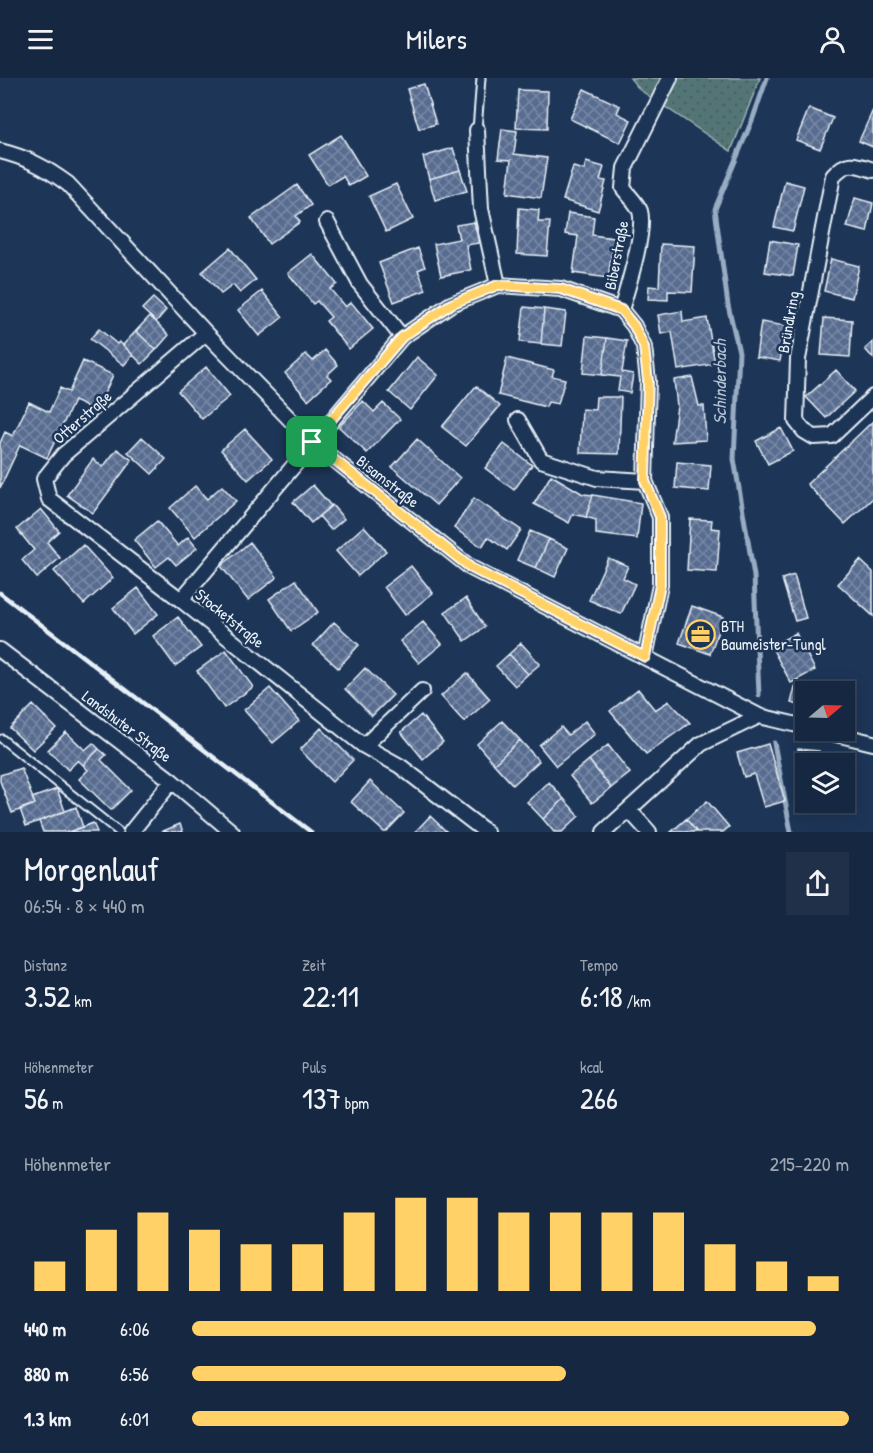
<!DOCTYPE html>
<html lang="de">
<head>
<meta charset="utf-8">
<style>
	:root { --surface:#162841; --page:#1f3048; --text:#f1f3f6; --muted:#9ea6b1; --line:#35445a; --accent:#ffd166 }
	body { margin:0; font-family:"Patrick Hand",sans-serif; background:var(--page); color:var(--text); height:100vh; display:flex; flex-direction:column; font-size:22px; white-space:nowrap }
	* { box-sizing:border-box; margin:0 }
	p { font-size:20px; color:var(--muted) }
	.icon { flex:none; width:33px; height:33px; fill:none; stroke:currentColor; stroke-width:2; stroke-linecap:round; stroke-linejoin:round }
	.map { position:relative; height:754px; overflow:hidden }
	.details { display:flex; flex-direction:column; background:var(--surface); flex:1 }
	.details>* { flex:none }
	.needle { width:39px; rotate:71deg }
	.fabs { position:absolute; left:795px; top:603px; display:grid; gap:12px }
	.fabs a { display:grid; place-items:center; width:60px; height:60px; border-radius:0px; background:var(--surface); box-shadow:0 3px 15px #0003,0 0 0 2px var(--line); font-size:30px }
	.pin { position:absolute; display:grid; place-items:center; width:51px; height:51px; color:#fff; margin:-26px; border-radius:12px; box-shadow:0 3px 9px #0006 }
	.round { display:grid; place-items:center; flex:none; width:63px; height:63px; border-radius:0px; background:var(--page) }
	.headline { display:flex; align-items:center; justify-content:space-between; height:102px; padding:0 24px }
	h1 { font-size:33px; font-weight:600; line-height:45px }
	.stats { display:grid; grid-template-columns:repeat(3,1fr); gap:9px; height:102px; padding:6px 24px }
	.stats div { display:grid; align-content:center }
	.stats b { font-size:30px; font-weight:600 }
	.stats small { font-size:16px; font-weight:400 }
	.stats p { font-size:16px }
	.chart { height:168px; padding:12px 24px }
	.chart p { display:flex; justify-content:space-between }
	.chart svg { width:100%; height:108px; margin-top:6px; stroke:var(--accent); stroke-width:6 }
	ul { padding:0 24px; list-style:none; font-size:20px }
	li { display:grid; grid-template-columns:96px 72px 1fr; align-items:center; height:45px }
	li i { height:15px; border-radius:8px; background:var(--accent) }
	header { display:flex; justify-content:space-between; align-items:center; height:78px; padding:0 24px; background:var(--surface); font-size:27px; font-weight:600 }
	.map>svg:first-child { display:block }
</style>
</head>
<body>
<header><svg class="icon" aria-label="menu" viewBox="0 0 24 24"><path d="M4 6h16M4 12h16M4 18h16"/></svg>Milers<svg class="icon" aria-label="person" viewBox="0 0 24 24"><circle cx="12" cy="8" r="4"/><path d="M4 21q1-7 8-7t8 7"/></svg></header>
<div class="map">
<svg width="873" height="754" viewBox="0 0 873 754">
	<defs>
		<pattern id="park-dots" width="8" height="8" patternUnits="userSpaceOnUse" patternTransform="scale(1.5)"><rect width="8" height="8" fill="#537575"/><path d="M2 2h.1M6 6h.1" fill="none" stroke="#4c5e60" stroke-width="1.8" stroke-linecap="round"/></pattern>
		<pattern id="building-cross-hatch" width="8" height="8" patternUnits="userSpaceOnUse" patternTransform="scale(1.5)"><rect width="8" height="8" fill="#586c90"/><path d="M0 0l8 8M0 8l8-8" fill="none" stroke="#7889a6"/></pattern>
	</defs>
	<rect width="100%" height="100%" fill="#1d3557"/>
	<filter id="ink" filterUnits="userSpaceOnUse"><feTurbulence type="fractalNoise" baseFrequency=".0167" numOctaves="2"/><feDisplacementMap in="SourceGraphic" scale="12" xChannelSelector="R" yChannelSelector="G"/><feConvolveMatrix kernelMatrix="1 2 1 2 8 2 1 2 1" color-interpolation-filters="sRGB"/></filter>
	<g filter="url(#ink)">
		<!-- park -->
		<path fill="url(#park-dots)" stroke="#9eb3b6" stroke-width="1.5" d="M630,0H760L731,73L640,12Z"/>
		<g fill="none" stroke-linecap="round" stroke-linejoin="round">
			<!-- stream -->
			<path stroke="#98acc3" stroke-width="5" d="M759,617L754,498L734,381L739,274L728,227L715,131L753,40L767,0
				M774,665L791,754"/>
		</g>
		<!-- building -->
		<path fill="url(#building-cross-hatch)" stroke="#e8f1f8" stroke-width="1.5" d="M424,6L436,46L419,51L407,11Z
			M584,11L620,28L617,35L631,42L620,65L570,41Z
			M518,12L548,13L547,51L516,50Z
			M809,30L833,40L820,71L796,62Z
			M873,32V69L859,63Z
			M502,51L517,53L514,76L547,80L541,120L507,115L511,82L498,81Z
			M341,57L366,98L349,108L343,98L328,107L309,77Z
			M453,70L460,92L429,101L423,79Z
			M586,84L604,89L600,102L606,103L598,133L563,122L573,89L584,92Z
			M460,92L467,113L435,122L429,101Z
			M785,103L804,108L793,153L774,149Z
			M396,106L413,141L386,154L369,118Z
			M297,107L311,127L296,138L300,144L269,166L251,140Z
			M855,120L873,125L867,154L847,149Z
			M519,130L539,132L538,144H550L547,178L517,176Z
			M568,135L594,139L592,157L614,160L608,200L573,195L578,158L565,156Z
			M474,144L479,165L466,167L471,192L441,198L434,166L459,161L456,147Z
			M770,162L798,167L793,198L765,194Z
			M661,166L695,168L692,214L668,213V222L648,221L649,208L659,209Z
			M230,170L256,202L240,215L233,207L221,216L202,194Z
			M418,170L425,189L418,192L426,212L394,224L379,185Z
			M312,176L337,206L330,211L345,229L351,224L373,251L349,271L326,243L331,239L317,223L313,226L288,195Z
			M831,181L859,188L852,220L824,213Z
			M262,213L283,239L259,258L238,232Z
			M153,220L166,232L156,244L142,231Z
			M524,229L544,231L541,266L520,264Z
			M544,231L566,234L562,268L541,266Z
			M682,233L683,244L707,240L715,286L678,292L672,254L661,256L658,237Z
			M150,238L169,257L156,272L136,253Z
			M824,240L852,242L850,279L821,277Z
			M761,244L786,248L780,283L756,279Z
			M99,251L117,266L119,264L123,267L133,277L124,287L90,261Z
			M136,253L156,272L142,286L123,267Z
			M587,258L607,260L602,297L583,295Z
			M607,260L627,263L622,294L633,296L630,315L618,313L620,299L602,297Z
			M873,264V280L865,271Z
			M325,272L338,287L327,297L331,301L308,322L285,295L306,276L313,283Z
			M417,279L438,297L410,332L389,314Z
			M507,280L554,292L552,298L565,301L558,326L548,324L546,329L498,317Z
			M83,283L113,297L96,333L74,323L47,380L20,367L0,410V365L5,354L13,358L29,324L49,334L60,310L69,314Z
			M206,289L230,318L202,341L178,313Z
			M836,292L855,313L826,340L806,319Z
			M692,299L699,328H704L706,362L672,364L677,328L674,302Z
			M476,308L500,328L466,368L442,349Z
			M596,319H621L619,376L580,375L582,331L595,332Z
			M363,323L374,334L383,325L400,341L367,375L339,349Z
			M873,343V420L845,446L807,406Z
			M781,350L793,373L768,386L756,363Z
			M245,351L272,381L248,402L221,372Z
			M142,359L166,381L152,396L128,374Z
			M417,361L460,400L436,427L392,389Z
			M504,366L532,387L514,412L485,390Z
			M117,371L132,382L93,435L67,417L93,381L103,389Z
			M677,384L711,387L709,413L675,410Z
			M551,397L583,416L593,417L586,439L573,436L569,445L534,426Z
			M313,407L331,428L311,445L293,424Z
			M195,408L207,421L222,408L236,423L195,459L170,430Z
			M593,417L641,425L637,461L596,456V442L586,439Z
			M474,420L521,452L507,472L488,459L482,469L454,450Z
			M332,427L344,441L331,452L319,438Z
			M41,431L59,453L47,464L60,480L37,500L22,482L34,472L17,451Z
			M690,441L712,442L711,450L720,451L717,494L687,492Z
			M157,443L178,468L188,459L197,470L176,487L169,479L156,489L134,462Z
			M364,448L386,473L358,498L336,473Z
			M530,453L549,461L536,490L517,482Z
			M549,461L568,470L555,499L536,490Z
			M250,464L277,499L248,522L221,488Z
			M83,467L113,500L84,526L54,493Z
			M608,480L628,488L623,500L635,506L621,536L589,522Z
			M860,482L873,494V538L838,506Z
			M411,488L433,515L405,537L384,509Z
			M794,497L806,540L795,543L782,501Z
			M296,502L318,534L291,553L269,521Z
			M138,510L158,536L133,556L113,530Z
			M466,520L485,549L465,563L445,534Z
			M692,528L723,539L710,576L679,565Z
			M178,539L201,569L175,588L153,558Z
			M334,544L359,567L338,590L313,567Z
			M423,544L442,566L419,585L400,563Z
			M796,555L815,592L791,605L771,568Z
			M521,565L540,586L528,596L509,576Z
			M226,572L253,609L224,630L197,593Z
			M509,576L528,596L515,608L496,588Z
			M365,590L393,617L372,638L345,611Z
			M467,595L490,621L464,644L441,618Z
			M796,605L814,609L813,614H806V629L791,625Z
			M270,610L299,643L273,665L244,632Z
			M638,611L655,632L669,623L690,645L646,676L610,633Z
			M33,627L56,650L33,672L10,650Z
			M421,637L443,664L423,681L401,654Z
			M502,643L520,662L494,686L477,666Z
			M585,643L595,656L556,688L539,667L561,649L568,657Z
			M321,650L353,682L332,704L300,672Z
			M66,654L85,672L93,665L99,671L83,687L78,682L68,692L48,672Z
			M520,662L539,683L513,707L494,686Z
			M768,666L785,723L764,729L754,696L744,699L737,675Z
			M608,667L630,695L611,710L589,682Z
			M99,671L106,677L101,682L131,712L111,732L79,701L88,692L83,687Z
			M798,671L819,673L818,686H806V689L796,688Z
			M589,682L611,710L592,725L570,698Z
			M21,690L35,726L12,735L0,703V697Z
			M370,703L404,735L386,754H384L351,724Z
			M549,704L564,721L543,741L527,724Z
			M57,711L65,733L26,748L20,731L35,726L32,720Z
			M564,721L579,738L562,754H554L543,741Z
			M707,723L729,749L723,754H697L686,741Z
			M806,724H843V732L806,728Z
			M76,729L83,749L68,754H43L39,743Z
			M430,738L447,754H415Z
			M686,741L697,754H671Z
			M93,745L97,754H68L83,749Z
			M180,746L183,754H161Z"/>
		<g fill="none" stroke-linecap="round" stroke-linejoin="round">
			<defs>
				<path id="lane" d="M477,52L481,0
					M2,661L119,754"/>
				<path id="street" d="M477,52L481,131L498,207
					M0,73C28,80 45,89 68,106L206,255L312,364L471,490L759,638
					M873,92C855,86 847,82 833,98L798,281L796,343L804,353L814,359L832,358L873,319
					M327,144L360,206L402,259
					M621,232C627,211 646,153 640,133C637,125 628,117 623,110L625,90L670,0
					M518,342L541,382L597,400L645,403
					M181,522L49,421L44,401L63,377L206,255
					M0,572L172,703L232,754
					M819,652L873,665
					M364,668L422,613
					M629,732L649,754
					M131,754L172,703
					M486,754L400,688L364,668L181,522L402,259L451,226L498,207L561,211L621,232L634,248L644,269L648,303L645,403L660,439V507L645,579
					M604,754L701,666L759,638L806,649"/>
			</defs>
			<!-- lane casing -->
			<use href="#lane" stroke="#e8f1f8" stroke-width="11"/>
			<!-- street casing -->
			<use href="#street" stroke="#e8f1f8" stroke-width="18"/>
			<!-- lane -->
			<use href="#lane" stroke="#1d3557" stroke-width="7"/>
			<!-- street -->
			<use href="#street" stroke="#1d3557" stroke-width="14"/>
			<!-- rail -->
			<path stroke="#e8f1f8" stroke-width="4.5" d="M0,515L311,754"/>
		</g>
	</g>
	<g fill="none" stroke-linecap="round" stroke-linejoin="round" filter="url(#ink)">
		<defs>
			<path id="route" d="M498,207L561,211L621,232L634,248L644,269L648,303L645,403L660,439V507L645,579L471,490L312,364L402,259L451,226Z"/>
		</defs>
		<!-- route casing -->
		<use href="#route" stroke="#fff" stroke-width="12"/>
		<!-- route -->
		<use href="#route" stroke="#ffd166" stroke-width="8"/>
	</g>
	<!-- icons -->
	<defs>
		<symbol id="office-ring" viewBox="-11 -11 22 22"><circle r="9.5" fill="#1d3557" stroke="#ffd166" stroke-width="1.5"/><path d="M-6-3h4V-5.5h4V-3h4V5H-6ZM-1-4.5V-3h2v-1.5ZM-6 0V1H6V0Z" fill="#ffd166"/></symbol>
	</defs>
	<g fill-rule="evenodd">
		<use href="#office-ring" x="684" y="540" width="33" height="33"/>
	</g>
	<g text-anchor="middle" stroke-width="5" stroke-linejoin="round" paint-order="stroke">
		<!-- street labels -->
		<g font-size="16" fill="#e8f1f8" stroke="#1d3557">
			<text transform="translate(616 177) rotate(-79)" y="6">Biberstraße</text>
			<text transform="translate(788 244) rotate(-80)" y="6">Bründlring</text>
			<text transform="translate(82 339) rotate(-41)" y="6">Otterstraße</text>
			<text transform="translate(388 403) rotate(38)" y="6">Bisamstraße</text>
			<text transform="translate(230 540) rotate(39)" y="6">Stocketstraße</text>
			<text transform="translate(127 648) rotate(37)" y="6">Landshuter Straße</text>
		</g>
		<!-- poi labels -->
		<g font-size="16" fill="#e8f1f8" stroke="#1d3557" text-anchor="start">
			<text x="721" y="554">BTH<tspan x="721" dy="18">Baumeister-Tungl</tspan></text>
		</g>
		<!-- water labels -->
		<g font-size="18" font-style="italic" fill="#b3c3d4" stroke="#1d3557">
			<text transform="translate(720 304) rotate(-90)" y="6">Schinderbach</text>
		</g>
	</g>
</svg>
<div class="fabs">
<a><svg class="needle" viewBox="-14 -14 28 28"><path d="M0-13l5 13h-10z" fill="#e53935"/><path d="M0 13l5-13h-10z" fill="#9ea6b1"/></svg></a>
<a><svg class="icon" aria-label="layers" viewBox="0 0 24 24"><path d="M12 4l9 5-9 5-9-5zM3 14l9 5 9-5"/></svg></a>
</div>
<div class="pin" style="left:312px;top:364px;background:#1e9e55"><svg class="icon" aria-label="arrive" viewBox="0 0 24 24"><path d="M6 21V4h12l-3 4 3 4H6"/></svg></div>
</div>
<section class="details">
<div class="headline"><div><h1>Morgenlauf</h1><p>06:54 · 8 × 440 m</p></div><a class="round"><svg class="icon" aria-label="share" viewBox="0 0 24 24"><path d="M12 15V3M7 8l5-5 5 5M5 13v7h14v-7"/></svg></a></div>
<div class="stats">
<div><p>Distanz</p><b>3.52<small> km</small></b></div>
<div><p>Zeit</p><b>22:11</b></div>
<div><p>Tempo</p><b>6:18<small> /km</small></b></div>
</div>
<div class="stats">
<div><p>Höhenmeter</p><b>56<small> m</small></b></div>
<div><p>Puls</p><b>137<small> bpm</small></b></div>
<div><p>kcal</p><b>266</b></div>
</div>
<div class="chart"><p><span>Höhenmeter</span>215–220 m</p>
<svg viewBox="0 0 160 44" preserveAspectRatio="none"><path d="M5 44V32M15 44V19M25 44V12M35 44V19M45 44V25M55 44V25M65 44V12M75 44V6M85 44V6M95 44V12M105 44V12M115 44V12M125 44V12M135 44V25M145 44V32M155 44V38"/></svg>
</div>
<ul>
<li><b>440 m</b>6:06<i style="width:95%"></i></li>
<li><b>880 m</b>6:56<i style="width:57%"></i></li>
<li><b>1.3 km</b>6:01<i style="width:100%"></i></li>
</ul>
</section>
</body>
</html>
